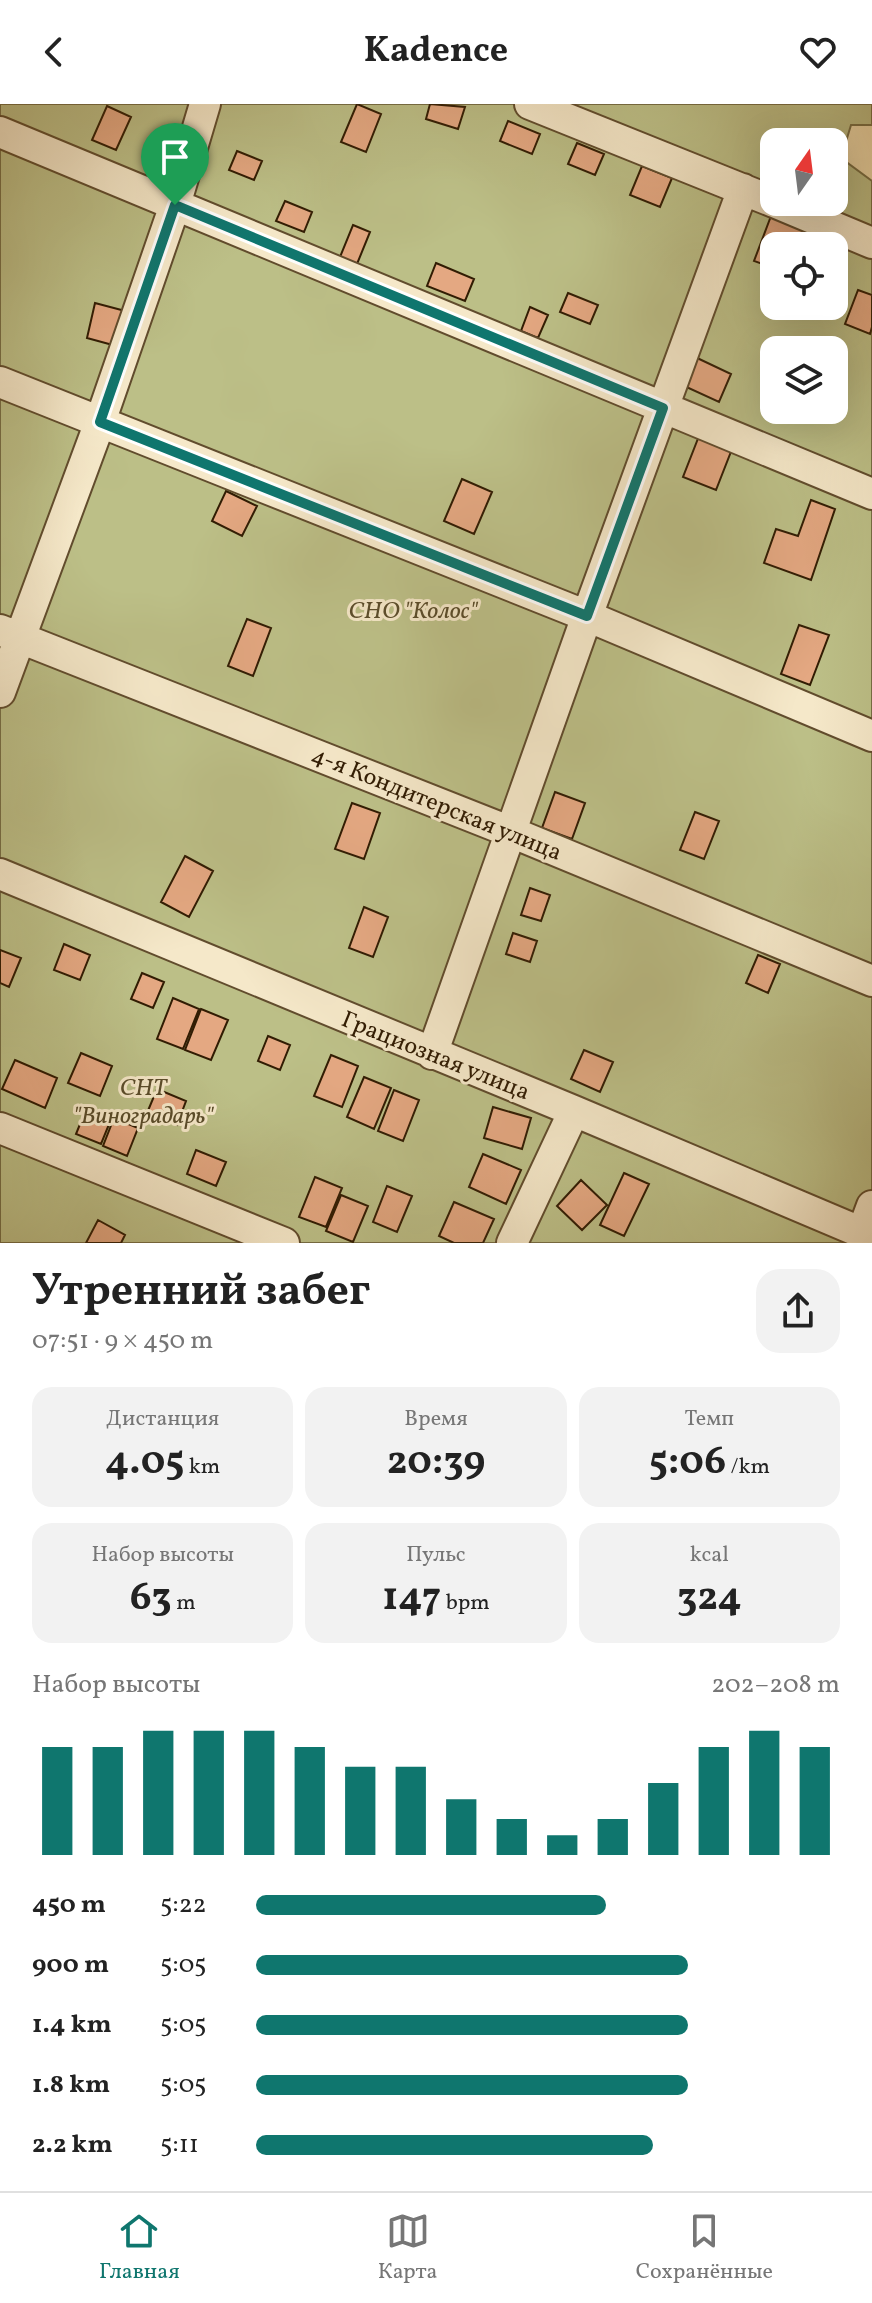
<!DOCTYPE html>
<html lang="ru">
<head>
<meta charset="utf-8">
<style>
	:root { --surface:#fff; --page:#f2f2f2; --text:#222; --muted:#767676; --line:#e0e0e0; --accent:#0f766e }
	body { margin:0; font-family:Vollkorn,serif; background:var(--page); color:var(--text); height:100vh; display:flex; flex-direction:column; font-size:30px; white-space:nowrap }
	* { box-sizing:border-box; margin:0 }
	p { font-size:26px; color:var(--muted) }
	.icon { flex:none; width:44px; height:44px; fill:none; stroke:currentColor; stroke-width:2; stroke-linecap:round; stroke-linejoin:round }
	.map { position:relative; height:1139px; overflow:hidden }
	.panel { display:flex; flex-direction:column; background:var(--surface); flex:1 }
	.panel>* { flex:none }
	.needle { width:52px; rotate:14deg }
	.fabs { position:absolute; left:760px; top:24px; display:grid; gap:16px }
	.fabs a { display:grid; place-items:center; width:88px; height:88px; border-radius:16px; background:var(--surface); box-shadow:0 8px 32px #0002; font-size:40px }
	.pin { position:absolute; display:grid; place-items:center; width:68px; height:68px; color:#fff; margin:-82px -34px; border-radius:50% 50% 50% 0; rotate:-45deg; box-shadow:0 0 8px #0007 }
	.pin .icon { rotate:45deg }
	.round { display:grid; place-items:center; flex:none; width:84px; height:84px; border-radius:24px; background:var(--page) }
	.head { display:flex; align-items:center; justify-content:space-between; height:136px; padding:0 32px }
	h1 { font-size:44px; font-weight:700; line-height:60px }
	.stats { display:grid; grid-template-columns:repeat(3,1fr); gap:12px; height:136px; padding:8px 32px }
	.stats div { display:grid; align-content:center; border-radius:20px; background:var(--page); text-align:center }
	.stats b { font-size:40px; font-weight:700 }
	.stats small { font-size:22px; font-weight:400 }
	.stats p { font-size:22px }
	.chart { height:224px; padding:16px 32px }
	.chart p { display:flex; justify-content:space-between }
	.chart svg { width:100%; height:144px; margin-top:8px; stroke:var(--accent); stroke-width:6 }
	ul { padding:0 32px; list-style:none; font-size:26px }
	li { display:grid; grid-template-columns:128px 96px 1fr; align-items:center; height:60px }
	li i { height:20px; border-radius:10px; background:var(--accent) }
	header { display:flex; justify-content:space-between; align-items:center; height:104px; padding:0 32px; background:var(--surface); font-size:36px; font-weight:700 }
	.dock { display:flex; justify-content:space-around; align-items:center; height:112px; border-top:2px solid var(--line); background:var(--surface); font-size:22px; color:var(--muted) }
	.dock a { display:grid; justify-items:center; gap:4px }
	.dock .on { color:var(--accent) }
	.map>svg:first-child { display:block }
</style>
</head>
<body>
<header><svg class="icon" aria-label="back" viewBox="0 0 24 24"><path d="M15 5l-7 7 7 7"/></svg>Kadence<svg class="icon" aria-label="heart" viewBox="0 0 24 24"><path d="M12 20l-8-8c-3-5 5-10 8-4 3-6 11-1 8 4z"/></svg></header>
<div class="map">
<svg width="872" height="1139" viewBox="0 0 872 1139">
	<rect width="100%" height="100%" fill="#f0dcac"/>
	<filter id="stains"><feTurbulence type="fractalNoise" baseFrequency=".0025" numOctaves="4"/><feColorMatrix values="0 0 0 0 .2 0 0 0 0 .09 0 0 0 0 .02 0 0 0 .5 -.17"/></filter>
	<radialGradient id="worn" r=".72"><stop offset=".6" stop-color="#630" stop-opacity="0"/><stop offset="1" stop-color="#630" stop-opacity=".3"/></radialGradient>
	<!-- green -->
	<path fill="#bcbf87" stroke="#766e45" stroke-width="2" fill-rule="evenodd" d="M0,0H872V21H851L841,54L872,77V1139H0ZM774,38H834V98H774ZM774,142H834V202H774ZM774,246H834V306H774Z"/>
	<!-- building -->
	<path fill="#e4a882" stroke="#311c03" stroke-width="2" d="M357,0L381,10L366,48L341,38Z
		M430,0L465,3L458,25L426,15Z
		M107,2L131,13L116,46L92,36Z
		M508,17L540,30L532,50L500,37Z
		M577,39L604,50L595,71L568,60Z
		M237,47L262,57L254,76L229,66Z
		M642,62L672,74L660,103L630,91Z
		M285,97L312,108L304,128L276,117Z
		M771,112L804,125L798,142H774V164L754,157Z
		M353,121L370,128L357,160L340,153Z
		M436,159L474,175L465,197L427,182Z
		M858,186L872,191V223L870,230L845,220Z
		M568,189L598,201L590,220L560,208Z
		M95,199L129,208L120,243L87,234Z
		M530,203L548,211L538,234L521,227Z
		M695,253L731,270L719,298L682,281Z
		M699,332L732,345L716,386L683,373Z
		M462,375L492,388L474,430L444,417Z
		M226,387L257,402L242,432L212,417Z
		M811,396L835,405L811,476L764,459L776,425L798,432Z
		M247,515L271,524L253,572L228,562Z
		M799,521L829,531L810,581L781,570Z
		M555,688L585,699L572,735L542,724Z
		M352,699L380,709L364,755L335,745Z
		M695,708L719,717L704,755L680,746Z
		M185,752L213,767L189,813L161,798Z
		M530,784L550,791L541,817L521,811Z
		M364,803L388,813L373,853L349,844Z
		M513,829L537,837L530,858L506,850Z
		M64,840L90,851L80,876L54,866Z
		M0,846L21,854L9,883L0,879Z
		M758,851L780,860L768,889L746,879Z
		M142,869L164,878L153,904L131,895Z
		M173,894L199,905L183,945L157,935Z
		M201,905L228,916L211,956L185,946Z
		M268,932L290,941L280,966L258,957Z
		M584,946L613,958L600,988L571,975Z
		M81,949L112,962L100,992L68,979Z
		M331,951L358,962L342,1003L314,992Z
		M15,956L57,974L45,1004L2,985Z
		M364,973L391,984L374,1025L347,1013Z
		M157,985L186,997L177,1021L147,1009Z
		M394,986L419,996L403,1037L378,1027Z
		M87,1003L112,1013L101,1040L76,1030Z
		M493,1003L531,1014L522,1045L484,1034Z
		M114,1014L138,1024L127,1052L103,1042Z
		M196,1046L226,1058L216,1082L187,1070Z
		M483,1050L521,1066L506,1100L469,1083Z
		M624,1069L649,1080L624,1132L600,1121Z
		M315,1073L342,1084L326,1123L299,1113Z
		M581,1076L607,1101L582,1126L557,1102Z
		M387,1082L412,1092L397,1128L373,1118Z
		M341,1091L368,1102L353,1138L326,1127Z
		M454,1098L494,1115L483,1139H454L439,1132Z
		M98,1116L125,1131L121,1139H86Z"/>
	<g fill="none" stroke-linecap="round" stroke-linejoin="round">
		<defs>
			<path id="minor" d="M530,0L774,98
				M0,28L872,390
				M774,98L872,139
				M0,278L587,512L872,632
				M0,526L511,728L872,877
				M0,588L100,318L175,101L205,0
				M0,770L574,1007L872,1133
				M432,950L587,512L743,85
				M0,1024L284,1139
				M862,1129L872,1102
				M512,1139L574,1007"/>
		</defs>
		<!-- minor casing -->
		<use href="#minor" stroke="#614c2d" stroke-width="34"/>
		<!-- minor -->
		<use href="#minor" stroke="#f5e8c9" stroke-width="30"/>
	</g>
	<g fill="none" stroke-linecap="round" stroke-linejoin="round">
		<defs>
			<path id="route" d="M175,101L663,304L587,512L100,318Z"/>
		</defs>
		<!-- route casing -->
		<use href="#route" stroke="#fff" stroke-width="16"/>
		<!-- route -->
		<use href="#route" stroke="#0f766e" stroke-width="10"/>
	</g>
	<g text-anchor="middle" stroke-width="6" stroke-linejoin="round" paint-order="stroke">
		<!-- park labels -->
		<g font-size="24" font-style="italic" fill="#5b4d2b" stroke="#f5e8c9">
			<text x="413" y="514">СНО "Колос"</text>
			<text x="143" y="991">СНТ<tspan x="143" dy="28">"Виноградарь"</tspan></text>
		</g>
		<!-- street labels -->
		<g font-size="24" fill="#311c03" stroke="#f5e8c9">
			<text transform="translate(437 699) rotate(22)" y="8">4-я Кондитерская улица</text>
			<text transform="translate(436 951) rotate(22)" y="8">Грациозная улица</text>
		</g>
	</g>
	<rect width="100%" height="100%" filter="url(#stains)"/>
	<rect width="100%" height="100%" fill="url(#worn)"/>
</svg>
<div class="fabs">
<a><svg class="needle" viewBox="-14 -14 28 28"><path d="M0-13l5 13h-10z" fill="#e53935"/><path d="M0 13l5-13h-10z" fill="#767676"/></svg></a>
<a><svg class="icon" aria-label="locate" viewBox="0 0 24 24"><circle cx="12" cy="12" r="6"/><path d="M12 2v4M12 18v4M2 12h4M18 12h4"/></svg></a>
<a><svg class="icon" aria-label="layers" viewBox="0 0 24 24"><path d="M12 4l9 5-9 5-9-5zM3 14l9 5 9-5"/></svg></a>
</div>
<div class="pin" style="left:175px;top:101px;background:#1e9e55"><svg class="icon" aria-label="arrive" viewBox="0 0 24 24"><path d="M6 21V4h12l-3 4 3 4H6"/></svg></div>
</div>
<section class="panel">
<div class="head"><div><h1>Утренний забег</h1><p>07:51 · 9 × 450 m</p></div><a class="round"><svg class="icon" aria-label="share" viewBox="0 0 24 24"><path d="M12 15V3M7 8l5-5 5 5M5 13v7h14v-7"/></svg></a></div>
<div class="stats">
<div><p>Дистанция</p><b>4.05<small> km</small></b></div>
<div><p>Время</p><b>20:39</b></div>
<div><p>Темп</p><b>5:06<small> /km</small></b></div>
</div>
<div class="stats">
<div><p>Набор высоты</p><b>63<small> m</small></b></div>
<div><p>Пульс</p><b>147<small> bpm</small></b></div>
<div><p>kcal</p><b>324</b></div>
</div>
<div class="chart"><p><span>Набор высоты</span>202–208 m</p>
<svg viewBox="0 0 160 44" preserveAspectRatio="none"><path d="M5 44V11M15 44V11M25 44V6M35 44V6M45 44V6M55 44V11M65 44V17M75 44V17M85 44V27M95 44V33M105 44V38M115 44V33M125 44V22M135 44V11M145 44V6M155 44V11"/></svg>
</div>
<ul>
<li><b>450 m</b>5:22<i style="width:60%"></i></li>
<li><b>900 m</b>5:05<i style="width:74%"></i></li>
<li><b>1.4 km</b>5:05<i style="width:74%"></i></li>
<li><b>1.8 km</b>5:05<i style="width:74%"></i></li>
<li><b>2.2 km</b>5:11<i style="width:68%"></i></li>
</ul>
</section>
<nav class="dock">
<a class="on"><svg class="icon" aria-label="home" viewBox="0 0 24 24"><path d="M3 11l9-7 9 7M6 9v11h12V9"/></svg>Главная</a>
<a><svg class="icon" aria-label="map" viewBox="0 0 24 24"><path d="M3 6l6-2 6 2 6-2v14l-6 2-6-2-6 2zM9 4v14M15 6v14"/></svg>Карта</a>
<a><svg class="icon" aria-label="saved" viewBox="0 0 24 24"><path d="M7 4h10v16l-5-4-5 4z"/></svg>Сохранённые</a>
</nav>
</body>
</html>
